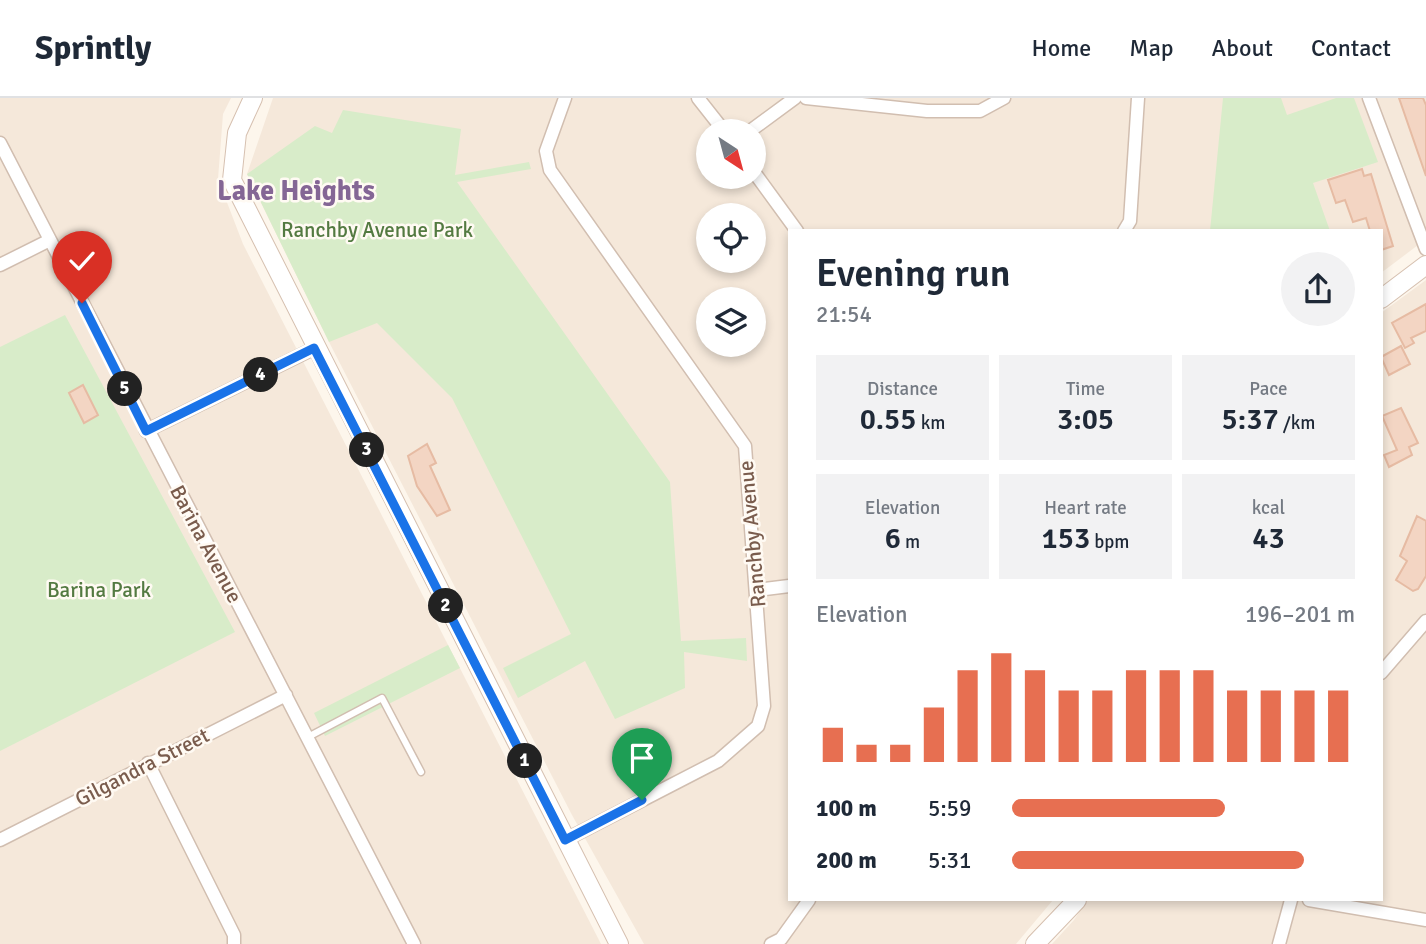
<!DOCTYPE html>
<html lang="en">
<head>
<meta charset="utf-8">
<style>
	:root { --surface:#fff; --page:#f2f2f3; --text:#1f2937; --muted:#747a83; --line:#e0e1e3; --accent:#e76f51 }
	body { margin:0; font-family:Signika,sans-serif; background:var(--page); color:var(--text); height:100vh; display:flex; flex-direction:column; font-size:26px; white-space:nowrap }
	* { box-sizing:border-box; margin:0 }
	p { font-size:23px; color:var(--muted) }
	.icon { flex:none; width:38px; height:38px; fill:none; stroke:currentColor; stroke-width:2; stroke-linecap:round; stroke-linejoin:round }
	.map { position:relative; flex:1; overflow:hidden }
	.panel { position:absolute; left:788px; top:131px; width:595px; height:672px; display:flex; flex-direction:column; background:var(--surface); border-radius:0px; box-shadow:0 4px 10px #0003 }
	.panel>* { flex:none }
	.needle { width:46px; rotate:144deg }
	.controls { position:absolute; left:696px; top:21px; display:grid; gap:14px }
	.controls a { display:grid; place-items:center; width:70px; height:70px; border-radius:50%; background:var(--surface); box-shadow:0 4px 10px #0003; font-size:35px }
	.pin { position:absolute; display:grid; place-items:center; width:60px; height:60px; color:#fff; margin:-72px -30px; border-radius:50% 50% 50% 0; rotate:-45deg; box-shadow:0 0 7px #0007 }
	.pin .icon { rotate:45deg }
	.km { position:absolute; width:35px; height:35px; margin:-18px; border-radius:50%; background:#222; color:#fff; font-size:19px; line-height:35px; text-align:center }
	.round { display:grid; place-items:center; flex:none; width:74px; height:74px; border-radius:37px; background:var(--page) }
	.overview { display:flex; align-items:center; justify-content:space-between; height:119px; padding:0 28px }
	h1 { font-size:38px; font-weight:600; line-height:52px }
	.figures { display:grid; grid-template-columns:repeat(3,1fr); gap:10px; height:119px; padding:7px 28px }
	.figures div { display:grid; align-content:center; border-radius:0px; background:var(--page); text-align:center }
	.figures b { font-size:30px; font-weight:600 }
	.figures small { font-size:19px; font-weight:400 }
	.figures p { font-size:19px }
	.chart { height:196px; padding:14px 28px }
	.chart p { display:flex; justify-content:space-between }
	.chart svg { width:100%; height:126px; margin-top:7px; stroke:var(--accent); stroke-width:6 }
	ul { padding:0 28px; list-style:none; font-size:23px }
	li { display:grid; grid-template-columns:112px 84px 1fr; align-items:center; height:52px }
	li i { height:18px; border-radius:9px; background:var(--accent) }
	header { display:flex; align-items:center; gap:42px; box-sizing:border-box; height:98px; padding:0 35px; background:var(--surface); border-bottom:2px solid var(--line) }
	header strong { font-size:33px }
	nav { display:flex; gap:38px; margin-inline-start:auto; font-size:24px }
	.map>svg:first-child { display:block }
</style>
</head>
<body>
<header>
<strong>Sprintly</strong>
<nav><a>Home</a><a>Map</a><a>About</a><a>Contact</a></nav>
</header>
<div class="map">
<svg width="1426" height="846" viewBox="0 0 1426 846">
	<rect width="100%" height="100%" fill="#fdf6ec"/>
	<!-- residential -->
	<path fill="#f5e8da" fill-rule="evenodd" d="M0,0H231L223,16L218,81L243,146L601,846H0Z
		M273,0H1426V141L1381,175V133H789V802H1053L1016,846H644L572,717L329,244L247,76ZM709,33H754V79H709ZM709,117H754V163H709ZM709,201H754V247H709Z
		M1426,182V846H1052L1074,822L1087,802H1381V215Z"/>
	<!-- green -->
	<path fill="#d8ecc9" d="M1223,0H1281L1287,17L1336,0H1354L1378,64L1313,85L1330,133H1210Z
		M343,12L461,31L455,77L529,64L531,71L457,84L670,384L681,543L746,540L747,563L684,554L685,590L615,621L585,563L518,600L503,570L571,536L452,300L377,225L329,244L247,76L315,28L332,35Z
		M65,217L235,534L0,653V249Z
		M448,547L460,570L325,638L314,615Z"/>
	<!-- building -->
	<path fill="#f3d5c3" stroke="#e6bba3" stroke-width="2" d="M1399,0H1423L1426,7V78Z
		M1362,71L1364,78L1371,76L1393,148L1381,152V133H1370L1366,120L1353,124L1345,102L1336,105L1328,82Z
		M1426,206V233L1411,240L1414,245L1405,250L1392,225Z
		M1401,248L1410,266L1389,277L1381,259Z
		M83,287L98,317L84,325L69,295Z
		M1401,310L1418,345L1409,349L1412,357L1389,369L1384,357L1397,352L1382,318Z
		M427,346L436,365L430,368L450,412L437,418L417,388L408,358Z
		M1417,418L1426,423V478L1418,491L1413,493L1396,482L1407,463L1400,458Z"/>
	<g fill="none" stroke-linecap="round" stroke-linejoin="round">
		<defs>
			<path id="service" d="M308,639L382,600L421,674"/>
			<path id="minor" d="M565,0L546,53L550,72L745,348L764,608L758,628L718,663L565,742
				M698,0L724,33
				M806,0L927,13H980L1004,0
				M1369,0L1426,151
				M750,33L795,0
				M0,45L414,846
				M754,74L797,133
				M1124,133L1130,123L1138,0
				M0,167L50,142
				M146,333L315,250
				M757,492L789,488
				M1381,575L1426,523
				M148,665L234,837V846
				M0,742L286,597
				M1309,802L1426,822
				M771,846L781,841L809,802
				M1279,846L1291,802"/>
			<path id="secondary" d="M253,0L237,35L232,82L619,846
				M1381,201L1426,167
				M1035,846L1077,802"/>
		</defs>
		<!-- service casing -->
		<use href="#service" stroke="#d1beb0" stroke-width="9"/>
		<!-- minor casing -->
		<use href="#minor" stroke="#d1beb0" stroke-width="15"/>
		<!-- secondary casing -->
		<use href="#secondary" stroke="#d6c0b0" stroke-width="20"/>
		<!-- service -->
		<use href="#service" stroke="#fff" stroke-width="6"/>
		<!-- minor -->
		<use href="#minor" stroke="#fff" stroke-width="12"/>
		<!-- secondary -->
		<use href="#secondary" stroke="#fff" stroke-width="18"/>
	</g>
	<g fill="none" stroke-linecap="round" stroke-linejoin="round">
		<defs>
			<path id="route" d="M82,205L146,333L314,250L565,742L642,702"/>
		</defs>
		<!-- route casing -->
		<use href="#route" stroke="#fff" stroke-width="14"/>
		<!-- route -->
		<use href="#route" stroke="#1a73e8" stroke-width="9"/>
	</g>
	<g text-anchor="middle" stroke-width="5" stroke-linejoin="round" paint-order="stroke">
		<!-- park labels -->
		<g font-size="21" fill="#537a41" stroke="#fffaf3">
			<text x="377" y="139">Ranchby Avenue Park</text>
			<text x="99" y="499">Barina Park</text>
		</g>
		<!-- street labels -->
		<g font-size="21" fill="#7a5c4d" stroke="#fffaf3">
			<text transform="translate(752 436) rotate(-95)" y="7">Ranchby Avenue</text>
			<text transform="translate(206 446) rotate(62)" y="7">Barina Avenue</text>
			<text transform="translate(142 669) rotate(-27)" y="7">Gilgandra Street</text>
		</g>
		<!-- district labels -->
		<g font-size="28" font-weight="bold" fill="#846695" stroke="#fffaf3">
			<text x="296" y="102">Lake Heights</text>
		</g>
	</g>
</svg>
<div class="controls">
<a><svg class="needle" viewBox="-14 -14 28 28"><path d="M0-13l5 13h-10z" fill="#e53935"/><path d="M0 13l5-13h-10z" fill="#747a83"/></svg></a>
<a><svg class="icon" aria-label="locate" viewBox="0 0 24 24"><circle cx="12" cy="12" r="6"/><path d="M12 2v4M12 18v4M2 12h4M18 12h4"/></svg></a>
<a><svg class="icon" aria-label="layers" viewBox="0 0 24 24"><path d="M12 4l9 5-9 5-9-5zM3 14l9 5 9-5"/></svg></a>
</div>
<div class="pin" style="left:642px;top:702px;background:#1e9e55"><svg class="icon" aria-label="arrive" viewBox="0 0 24 24"><path d="M6 21V4h12l-3 4 3 4H6"/></svg></div>
<div class="pin" style="left:82px;top:205px;background:#d93025"><svg class="icon" aria-label="check" viewBox="0 0 24 24"><path d="M5 12l5 5 9-10"/></svg></div>
<b class="km" style="left:525px;top:663px">1</b>
<b class="km" style="left:446px;top:508px">2</b>
<b class="km" style="left:367px;top:352px">3</b>
<b class="km" style="left:261px;top:277px">4</b>
<b class="km" style="left:125px;top:291px">5</b>
<section class="panel">
<div class="overview"><div><h1>Evening run</h1><p>21:54</p></div><a class="round"><svg class="icon" aria-label="share" viewBox="0 0 24 24"><path d="M12 15V3M7 8l5-5 5 5M5 13v7h14v-7"/></svg></a></div>
<div class="figures">
<div><p>Distance</p><b>0.55<small> km</small></b></div>
<div><p>Time</p><b>3:05</b></div>
<div><p>Pace</p><b>5:37<small> /km</small></b></div>
</div>
<div class="figures">
<div><p>Elevation</p><b>6<small> m</small></b></div>
<div><p>Heart rate</p><b>153<small> bpm</small></b></div>
<div><p>kcal</p><b>43</b></div>
</div>
<div class="chart"><p><span>Elevation</span>196–201 m</p>
<svg viewBox="0 0 160 44" preserveAspectRatio="none"><path d="M5 44V32M15 44V38M25 44V38M35 44V25M45 44V12M55 44V6M65 44V12M75 44V19M85 44V19M95 44V12M105 44V12M115 44V12M125 44V19M135 44V19M145 44V19M155 44V19"/></svg>
</div>
<ul>
<li><b>100 m</b>5:59<i style="width:62%"></i></li>
<li><b>200 m</b>5:31<i style="width:85%"></i></li>
</ul>
</section>
</div>
</body>
</html>
